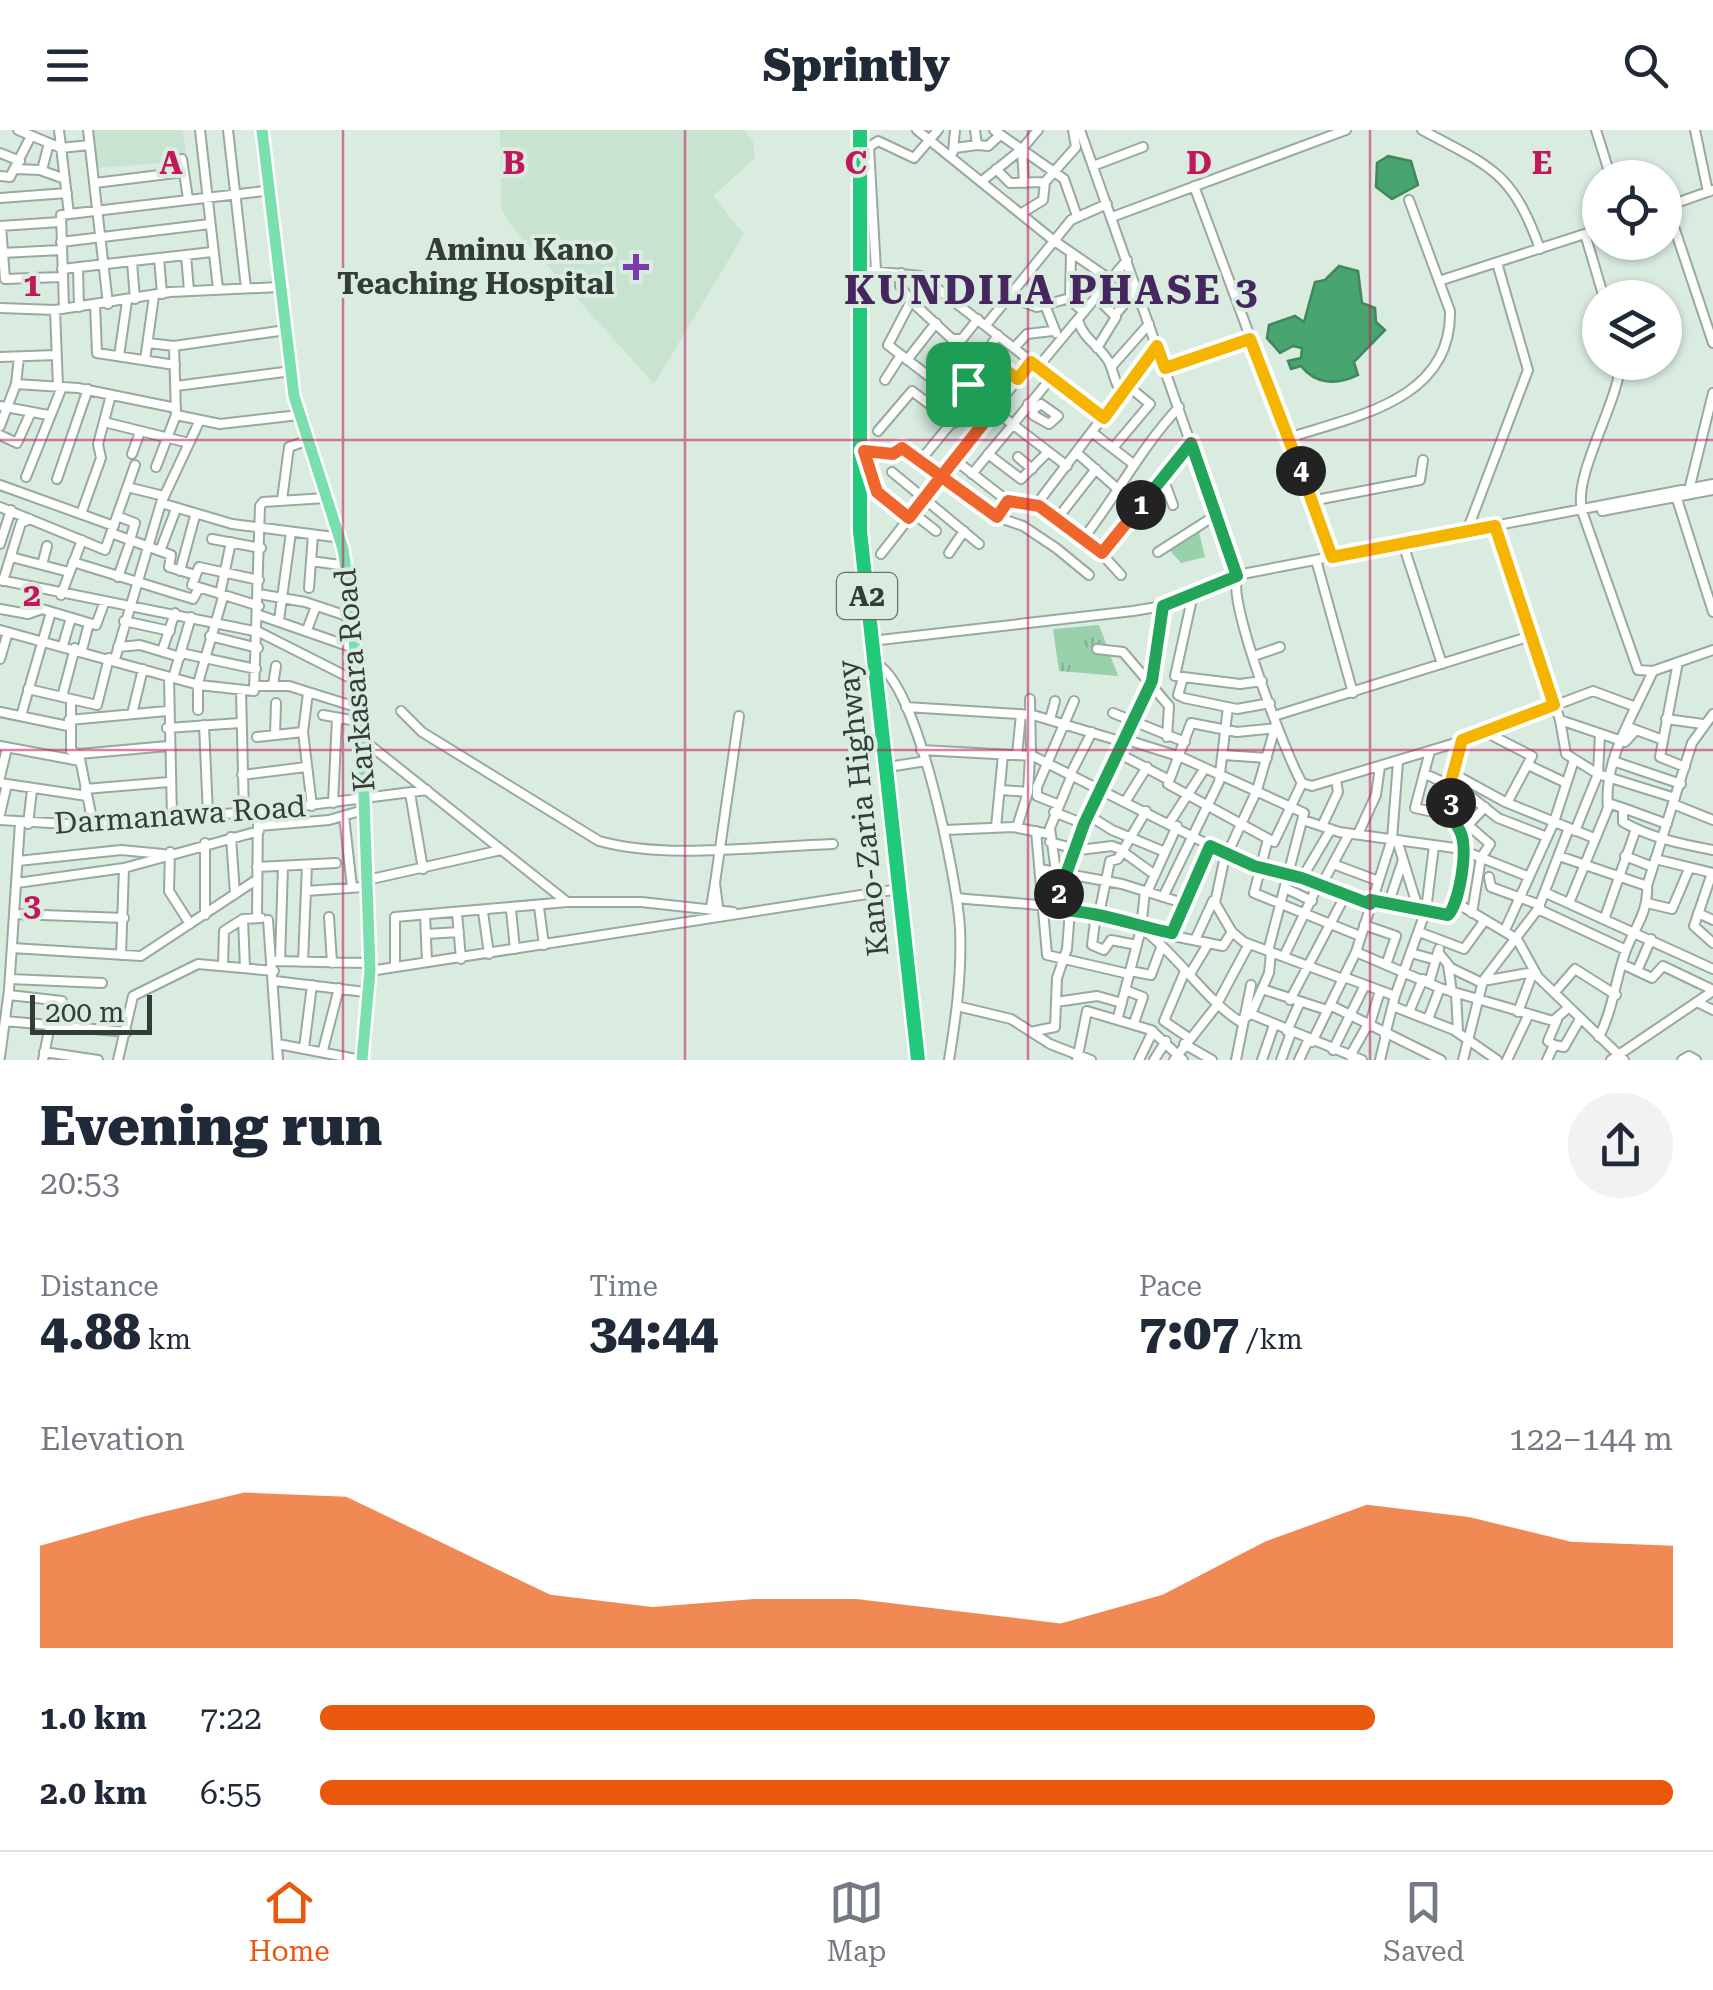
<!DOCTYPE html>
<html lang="en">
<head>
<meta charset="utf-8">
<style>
	:root { --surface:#fff; --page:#f2f2f3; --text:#1f2937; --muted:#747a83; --line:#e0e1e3; --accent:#ea580c }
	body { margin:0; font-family:"Roboto Serif",serif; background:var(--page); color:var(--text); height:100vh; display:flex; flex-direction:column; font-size:38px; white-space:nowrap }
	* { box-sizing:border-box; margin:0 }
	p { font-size:32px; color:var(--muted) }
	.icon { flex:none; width:55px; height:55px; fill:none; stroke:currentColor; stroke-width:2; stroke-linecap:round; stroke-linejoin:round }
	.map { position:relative; height:930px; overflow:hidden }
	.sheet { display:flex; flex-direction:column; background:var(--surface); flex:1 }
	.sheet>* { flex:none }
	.tools { position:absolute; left:1582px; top:30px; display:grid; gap:20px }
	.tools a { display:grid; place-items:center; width:100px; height:100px; border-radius:50%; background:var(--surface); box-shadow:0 2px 8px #0004; font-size:50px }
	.scale { position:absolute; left:30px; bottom:25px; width:122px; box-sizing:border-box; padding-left:10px; border:5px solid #343c37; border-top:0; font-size:28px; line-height:35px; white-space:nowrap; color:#343c37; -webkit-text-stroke:8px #d9ecdf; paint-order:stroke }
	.pin { position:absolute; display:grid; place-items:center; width:85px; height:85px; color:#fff; margin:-42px; border-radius:20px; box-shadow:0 5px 15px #0006 }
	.km { position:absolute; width:50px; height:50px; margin:-25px; border-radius:50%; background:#222; color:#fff; font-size:28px; line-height:50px; text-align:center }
	.round { display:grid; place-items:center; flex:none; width:105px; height:105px; border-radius:52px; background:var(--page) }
	.summary { display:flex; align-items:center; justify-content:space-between; height:170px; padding:0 40px }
	h1 { font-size:55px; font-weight:800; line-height:75px }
	.figures { display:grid; grid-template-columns:repeat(3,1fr); gap:15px; height:170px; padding:10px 40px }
	.figures div { display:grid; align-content:center }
	.figures b { font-size:50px; font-weight:800 }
	.figures small { font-size:28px; font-weight:400 }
	.figures p { font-size:28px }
	.chart { height:280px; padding:20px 40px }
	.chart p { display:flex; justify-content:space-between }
	.chart svg { width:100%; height:180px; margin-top:10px; fill:var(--accent); opacity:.7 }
	ul { padding:0 40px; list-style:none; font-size:32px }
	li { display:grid; grid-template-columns:160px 120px 1fr; align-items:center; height:75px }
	li i { height:25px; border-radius:12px; background:var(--accent) }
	header { display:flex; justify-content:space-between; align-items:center; height:130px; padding:0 40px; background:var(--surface); font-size:45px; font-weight:800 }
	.dock { display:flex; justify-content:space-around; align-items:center; height:140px; border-top:2px solid var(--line); background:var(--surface); font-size:28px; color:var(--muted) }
	.dock a { display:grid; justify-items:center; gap:5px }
	.dock .selected { color:var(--accent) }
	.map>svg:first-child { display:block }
</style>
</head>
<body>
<header><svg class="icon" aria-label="menu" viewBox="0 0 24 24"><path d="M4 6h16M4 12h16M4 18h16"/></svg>Sprintly<svg class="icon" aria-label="search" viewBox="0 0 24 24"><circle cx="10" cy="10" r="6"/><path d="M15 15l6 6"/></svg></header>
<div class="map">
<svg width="1713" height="930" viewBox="0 0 1713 930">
	<defs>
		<pattern id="grass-tufts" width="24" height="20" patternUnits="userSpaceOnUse" patternTransform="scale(2.5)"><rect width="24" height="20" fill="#9ad1ad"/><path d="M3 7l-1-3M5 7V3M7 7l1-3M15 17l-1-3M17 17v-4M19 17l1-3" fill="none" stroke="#85b495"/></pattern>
	</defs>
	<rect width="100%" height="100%" fill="#d9ecdf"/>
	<!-- built -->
	<path fill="#c9e3d1" d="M91,0H183L187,31L97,38Z
		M500,0H744L753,11L755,28L713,66L744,104L654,254L509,93L501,78Z"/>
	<!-- grass -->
	<path fill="url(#grass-tufts)" d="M1198,398L1205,427L1181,433L1167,417Z
		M1099,495L1118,546L1059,541L1053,499Z"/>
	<!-- water -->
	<path fill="#48a56f" stroke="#42865e" stroke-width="2.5" d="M1388,26L1411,31L1418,55L1392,69L1376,57L1377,33Z
		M1339,136L1358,141L1362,173L1375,178L1376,192L1385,200L1354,232L1358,245C1336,256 1315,254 1301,236L1291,239L1288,231L1301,228L1302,218L1293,216L1280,223L1267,208L1269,195L1295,186L1304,192L1315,152L1325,150Z"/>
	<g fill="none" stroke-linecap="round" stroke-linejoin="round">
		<defs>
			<path id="minor" d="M18,0L61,18L89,15
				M59,0L69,84
				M88,0L108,174
				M200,0L218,159
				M228,0L246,158
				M917,0L1053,110L1111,150
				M994,0L1064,49L1077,86
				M1080,0L1237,445
				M1422,0C1491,37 1512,41 1540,119
				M1596,0L1611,48
				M1695,0L1708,62
				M977,15L988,16L1000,5
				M955,18L977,15L975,0
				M1022,19L1024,53
				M953,22L955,0
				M0,23L20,31
				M182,29L188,69
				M1093,36L1143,17
				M15,39L40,40L65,49
				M996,39L1010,53L1045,52
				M42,40L49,13
				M0,46L10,47L31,6
				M982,51L1022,19L1038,0
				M95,53L184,42
				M1194,56L1332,427
				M0,68L67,63
				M1667,76L1713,213
				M1665,77L1713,60
				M1022,83L1043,70L1045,52L1076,17L1073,0
				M1112,87L1346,0
				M0,96L60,92
				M1,96L5,149L62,147
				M1585,104L1604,168
				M61,112L210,94
				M2,123L61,120
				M1071,123L1070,170L1084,182
				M186,125L189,161
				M159,128L162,164
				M132,132L135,169
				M78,138L79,177
				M62,139L212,122
				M860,140L921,146L1104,288
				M876,141L869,17L878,11L914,28L938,0
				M901,143L900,156L911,171L888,215L986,290
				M1442,150L1600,99
				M1008,167L1037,177L1070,168
				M1096,167L1116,187L1097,218
				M911,171L952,209H962L978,189
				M95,175L97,223L175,235
				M1045,175L1056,203
				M0,178L55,180L170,162L279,157
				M64,178L61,85L264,61
				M55,180L58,256
				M1115,185L1137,159
				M1078,190C1083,209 1100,216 1109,232C1115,244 1113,252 1123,263
				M986,195L1071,90L1107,74
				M959,210L947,228L970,247
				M148,213L174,216L279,201
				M1014,218L1027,204L1052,201
				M983,225L1018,249
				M119,226L127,171
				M0,227L56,225
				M145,230L154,166
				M907,230L936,193
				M1038,237L1127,130
				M1111,237L1149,194
				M1165,238L1250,209
				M885,250L901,225
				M16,254L78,258L176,278
				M176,256L284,242
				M1028,274L1034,279L1041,274L1058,286L1049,294L1033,285L1034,279
				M0,276L48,285
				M994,280L1067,336
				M176,285L220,294L299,285
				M104,292L189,313
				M0,296L16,254L19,227
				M878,301L912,261L954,293
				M1093,303L1132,333
				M0,305L17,313L31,282
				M1288,308C1356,286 1452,270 1450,181L1409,70
				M1113,318L1150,274L1128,256
				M858,320L893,324L902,319L997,387L1023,396L1056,418L1089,445
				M864,321L877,362L909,388
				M1077,323L1120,361
				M132,324L140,302
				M988,324L1021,349L1048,322
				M1018,327L1032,339
				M955,330L1005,369L1036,375L1057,389L1101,423L1121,445
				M920,331L975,264L967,251L998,205
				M156,337L176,285L174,216
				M892,342L979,414
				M972,344L1052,247
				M26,347L62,257
				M1163,348L1173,375
				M57,349L88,259
				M0,355L114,396
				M127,357L164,366
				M1689,360L1713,263
				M1676,366L1713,482
				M1147,368L1156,387
				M282,370L289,317L303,312
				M1311,371L1420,350L1423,330
				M161,373L232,394L334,407
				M1036,375L1157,216
				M0,377L105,420L135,335
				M1582,380C1573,345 1617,276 1621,232
				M1602,381L1713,360
				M913,383L936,401
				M81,384L101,328L98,314L111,265
				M1583,384L1638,540L1653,541L1713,520
				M117,386L135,393L130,410
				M1057,389L1096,339
				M1495,396L1560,590L1566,624L1598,644L1675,668
				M1467,401L1528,240L1497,133
				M111,403L171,425L169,437L195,445
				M212,409L261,418
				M1083,409C1118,364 1140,319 1179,277
				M0,414L11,380
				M1404,417L1442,534
				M160,421L176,379
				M1158,422L1216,385
				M949,423L964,401
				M1101,423L1191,313
				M881,424L1031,232
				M11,427L69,442
				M1316,430L1353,563
				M311,431L340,435
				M73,432L193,469L199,458
				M42,435L47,416
				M180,441L195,386
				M118,447L131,410
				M0,450L259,502L354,550
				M1237,450C1229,475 1286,626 1302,653
				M3,451L21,393L30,389
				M309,458L313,405
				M220,464L231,412
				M259,464L305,472L347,486
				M61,465L82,410
				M1192,469L1175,546L1240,554L1262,551
				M259,476L192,455L199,437L259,450
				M0,479L28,484L42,479L96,495L105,471
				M259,485L351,517
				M279,490L291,402
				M124,491L170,501
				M0,500L199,555L254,561L260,376L263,372L326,368
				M307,500L316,476
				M210,506L258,518
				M871,511L1133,481L1163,476L1237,445L1713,354
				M63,515L71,488
				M118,517L140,515L180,527
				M1097,519L1123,522L1169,576L1167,607
				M82,520L89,493
				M162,521L175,483
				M181,523L256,539
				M1254,526L1280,517
				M0,529L8,502
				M115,529L161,373L200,290
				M1678,532L1660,627L1685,637
				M874,533C917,546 958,754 960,799C962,843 956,887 949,930
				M169,547L172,688
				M173,548L191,487
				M1183,548L1178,565L1184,568L1237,579L1270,573
				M273,555L276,536
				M255,556H289L356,577
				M28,559L97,575
				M241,561L244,683
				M308,563L303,602L312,676
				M62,567L75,518
				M71,569V621L79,624L93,694
				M1030,569L1031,626
				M97,575L109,528
				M906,577L1033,585L1123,612
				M198,580V553L223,467
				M401,581L422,602L599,711C667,730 762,716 833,714
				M0,582L68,596
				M1113,583L1185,612
				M132,584L143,539
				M323,585L357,591
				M21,586L51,482
				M1274,586L1531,506
				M1050,589L1055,571
				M1666,589L1703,594
				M69,590L167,581
				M1560,590L1625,612L1636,600
				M204,595L208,685
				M167,598L240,593
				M1275,598L1257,660L1224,731L1215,773L1232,802L1244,812L1343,849
				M1276,598L1237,602L1191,593L1168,654L1274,712L1302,653
				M1631,598L1663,610
				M1485,602L1532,626L1508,671
				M275,605L276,573
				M257,607L303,602
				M362,609L567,772H641L733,782
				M1124,609L1181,627L1304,683L1268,821
				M1462,611L1450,655L1452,692L1460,703L1462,720L1455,772L1517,809L1538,847L1624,930
				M0,616L80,631
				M921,620L1033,626L1227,724L1369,774
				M1430,621L1415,678L1451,686
				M1118,623L1169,650
				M79,624L168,616
				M1017,625L1021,584
				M1224,625L1267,628
				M1613,631L1681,654
				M1528,635L1564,652
				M888,637L926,631
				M1425,644L1450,655
				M1454,644L1505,672L1594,708
				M242,645L306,637
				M1070,645L1092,602
				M0,647L7,618
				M0,653L87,666
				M1302,653L1312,656L1462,611L1593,561L1636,577
				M1450,658L1470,666L1498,688L1547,707
				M85,659L169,652
				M1001,660L1028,662
				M410,663L423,739
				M1125,672L1147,637
				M333,673L337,588
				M1608,673L1623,678V692C1651,708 1681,714 1713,720
				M1057,674L1037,666V657L1074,571
				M1673,674L1713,690
				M1623,678L1667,694
				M1054,682L1084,694
				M0,684L7,654
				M1088,685L1112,700L1165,722
				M344,686L352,757
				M0,690L83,695L263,681L427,660
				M1303,690L1339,702L1462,719
				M1170,692L1205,638
				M28,694L32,660
				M1468,695L1490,714L1481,728L1472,783
				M259,696L329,690L360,681
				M1322,696L1338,662L1336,650
				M1467,696L1485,677
				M996,697L1003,625
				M1017,697L1028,662L1030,626
				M945,700L1013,697L1049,704
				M1036,701L1047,825L1129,844
				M1575,701L1598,644L1600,604
				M1358,704L1376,665L1380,637
				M231,707L235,764
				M1268,709L1254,763L1360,806
				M1397,710L1418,778
				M1050,712L1079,720L1112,716L1123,720
				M1462,720L1527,746
				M1122,721L1155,745
				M170,722L169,761L190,794
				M1559,726L1647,756
				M1625,726L1653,737
				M1655,729L1713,743
				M18,731L121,720L163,724
				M1333,734L1376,750
				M257,737L336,733
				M1040,739L1122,754L1186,774
				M1056,742L1050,698L1071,647
				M1712,743L1694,796L1713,813
				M1489,747L1491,757L1540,775
				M1302,748L1331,699
				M367,750L501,720
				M17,753L124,738L259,701
				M715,753L739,586
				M1321,756L1349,704
				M1285,758L1312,771
				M306,761L363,757
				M1147,762L1177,696
				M1546,763L1713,839
				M1163,767L1219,652L1228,577
				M957,768C1002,773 1111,776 1145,801C1179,827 1204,868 1239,891L1251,884L1362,930
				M1371,770L1447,785L1456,774
				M1389,772L1403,730
				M1569,773L1608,678C1603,630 1634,584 1653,541
				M1647,773L1672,779L1689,739
				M539,777L544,815
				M711,777L715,753L718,777
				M1538,779L1626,820
				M511,780L515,819
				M1054,781L1084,694L1152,551L1163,476
				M483,782L489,824
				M457,783L461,829
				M1698,783L1713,790
				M15,784L124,788
				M1096,784L1092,815L1104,820L1111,810L1137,815
				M1099,784L1110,731L1118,729L1146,681
				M205,785V713
				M425,785L427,832
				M257,787L258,682
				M329,787L332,833
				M1605,787L1636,699
				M243,789L245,838
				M268,790L278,930
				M1364,795L1396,806L1387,832
				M1143,800L1223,816L1232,802
				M1505,800L1554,692L1574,630
				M1419,802L1464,819L1485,790
				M1172,803L1209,715
				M426,804L459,802
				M1195,810L1213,771
				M12,818L141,826L256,750
				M1356,822L1440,858L1553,891L1568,878
				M1438,822L1451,838L1482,853
				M1411,823L1436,830
				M1285,824L1318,755
				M121,825L124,738
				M275,831L365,833
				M280,831L283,736
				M303,832L307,735
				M1622,834L1652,848L1663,836L1713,860
				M1448,835L1452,862
				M223,836L224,801L243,789L261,788
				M395,837V787L567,772
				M370,841L893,760
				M1130,841L1151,845L1161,818
				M1185,841L1164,891L1189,908
				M1637,841L1651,809
				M1190,844L1208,814
				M1344,847L1395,866L1385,905
				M10,849L102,853
				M275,851L365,862
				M1483,851L1534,842
				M1429,853L1439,819
				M1262,859L1327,880
				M1125,860L1143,867L1134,893
				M1555,862L1575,839L1616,865
				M1456,863L1458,902
				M9,865L62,871
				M1395,866L1426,780L1434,716
				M1290,870L1345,766
				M1056,872L1097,866L1122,873
				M1218,872L1249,814
				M1697,872L1713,880
				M1330,875L1441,930
				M957,876L1011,889L1050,914L1091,930
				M1395,877L1454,900L1497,930
				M1409,882L1423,849
				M1518,882L1533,842
				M1251,884L1269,843L1271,822
				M1118,887L1141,799L1145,761
				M1428,889L1440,858
				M5,891L127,902
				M1369,897L1380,861
				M1035,901L1055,897L1057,848L1067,819L1070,780
				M1287,901L1300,872
				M1599,907C1613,879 1615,852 1625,823C1633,800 1649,782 1647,756L1692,613L1713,584
				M1312,912L1356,822L1392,709L1398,632
				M278,914L356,929
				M1184,914L1212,930
				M1554,915L1564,917L1580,889
				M1554,915L1548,911L1557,890
				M304,918L312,855
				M323,920L339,858
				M1333,920L1365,855
				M44,922L98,930
				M1350,926L1367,896
				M0,927L9,860L20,693
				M43,930L50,895
				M118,930L133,866L198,834L274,841
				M1077,930L1087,881L1151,900L1183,930
				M1139,930L1153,901
				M1154,930L1166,911
				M1174,930L1218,874
				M1236,930L1251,855
				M1262,930L1274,895
				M1281,930L1291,903
				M1299,930L1308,911
				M1380,930L1386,905
				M1463,930L1483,851L1538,779L1569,698
				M1507,930L1528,886
				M1547,930L1554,915
				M1611,930L1713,861
				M1682,930L1689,926L1696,930"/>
			<path id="major" d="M262,0L294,266L343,419L351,472L362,609L370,841L362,930"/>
			<path id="highway" d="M860,0V401L918,930"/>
		</defs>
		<!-- minor casing -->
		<use href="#minor" stroke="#98aa9e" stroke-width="12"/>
		<!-- major casing -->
		<use href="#major" stroke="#fff" stroke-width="16"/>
		<!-- highway casing -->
		<use href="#highway" stroke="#fff" stroke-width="19"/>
		<!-- minor -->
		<use href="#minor" stroke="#fff" stroke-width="8"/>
		<!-- major -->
		<use href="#major" stroke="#79dfaf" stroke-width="11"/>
		<!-- highway -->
		<use href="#highway" stroke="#20ca7a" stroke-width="14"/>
	</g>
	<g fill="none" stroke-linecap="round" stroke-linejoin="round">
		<defs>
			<path id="split-1" d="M968,254L976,263L967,276L986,290C960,323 934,355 909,388L877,362L864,321L893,324L902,318L997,387L1008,371L1039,376L1102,423L1141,375"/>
			<path id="split-2" d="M1059,764L1084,694L1152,551L1163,476L1237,446L1191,313L1141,375"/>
			<path id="split-3" d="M1059,764L1054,780C1095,780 1132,795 1172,803L1210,716L1254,736L1302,748L1370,774V770L1448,785C1459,774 1469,719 1460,701C1454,690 1451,687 1451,673"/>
			<path id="split-4" d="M1301,341L1332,427L1495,396L1554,575L1462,610L1450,655L1451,673"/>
			<path id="split-5" d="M968,254L984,225L1018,249L1031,232L1104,288L1157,216L1165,238L1250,209L1301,341"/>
		</defs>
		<!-- split-1 casing -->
		<use href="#split-1" stroke="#fff" stroke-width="20"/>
		<!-- split-2 casing -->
		<use href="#split-2" stroke="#fff" stroke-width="20"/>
		<!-- split-3 casing -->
		<use href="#split-3" stroke="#fff" stroke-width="20"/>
		<!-- split-4 casing -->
		<use href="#split-4" stroke="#fff" stroke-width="20"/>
		<!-- split-5 casing -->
		<use href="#split-5" stroke="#fff" stroke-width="20"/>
		<!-- split-1 -->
		<use href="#split-1" stroke="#f0652b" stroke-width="12"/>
		<!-- split-2 -->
		<use href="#split-2" stroke="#22a559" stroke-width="12"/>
		<!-- split-3 -->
		<use href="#split-3" stroke="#22a559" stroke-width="12"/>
		<!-- split-4 -->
		<use href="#split-4" stroke="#f5b400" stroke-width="12"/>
		<!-- split-5 -->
		<use href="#split-5" stroke="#f5b400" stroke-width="12"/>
	</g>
	<!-- grid -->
	<path fill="none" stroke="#c2185b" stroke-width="2.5" stroke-opacity="0.55" d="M343,0V930M685,0V930M1028,0V930M1370,0V930M0,310H1713M0,620H1713"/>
	<!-- markers -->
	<path fill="#7d3aae" stroke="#d9ecdf" stroke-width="4" d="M631 122h10v10h10v10h-10v10h-10v-10h-10v-10h10z"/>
	<g text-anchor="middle" stroke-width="8" stroke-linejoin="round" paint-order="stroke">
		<!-- shield labels -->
		<rect fill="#d9ecdf" stroke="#667169" stroke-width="2.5" x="837" y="443" width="60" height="46" rx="8"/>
		<g font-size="28" font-weight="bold" fill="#343c37">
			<text x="867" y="476">A2</text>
		</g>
		<!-- poi labels -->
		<g font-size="30" font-weight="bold" fill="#343c37" stroke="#d9ecdf" text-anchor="end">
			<text x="614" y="130">Aminu Kano<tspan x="614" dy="34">Teaching Hospital</tspan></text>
		</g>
		<!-- street labels -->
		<g font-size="30" fill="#343c37" stroke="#d9ecdf">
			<text transform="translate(355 550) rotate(-95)" y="10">Karkasara Road</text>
			<text transform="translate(863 678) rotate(-96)" y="10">Kano-Zaria Highway</text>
			<text transform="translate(180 685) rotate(-4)" y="10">Darmanawa Road</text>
		</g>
		<!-- district labels -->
		<g font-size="40" font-weight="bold" letter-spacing="2.5" fill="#45265e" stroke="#d9ecdf">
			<text x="1052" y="174">KUNDILA PHASE 3</text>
		</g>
	</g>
	<g font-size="32" text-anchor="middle" font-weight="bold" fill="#c2185b" stroke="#d9ecdf" stroke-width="8" stroke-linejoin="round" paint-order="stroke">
		<text x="171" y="44">A</text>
		<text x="514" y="44">B</text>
		<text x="856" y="44">C</text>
		<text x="1199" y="44">D</text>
		<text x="1542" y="44">E</text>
		<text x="32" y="166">1</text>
		<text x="32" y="476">2</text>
		<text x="32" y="786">3</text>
	</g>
</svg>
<div class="tools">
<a><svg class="icon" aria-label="locate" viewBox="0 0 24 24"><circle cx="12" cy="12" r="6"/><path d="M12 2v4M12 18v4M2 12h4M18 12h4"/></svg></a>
<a><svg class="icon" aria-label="layers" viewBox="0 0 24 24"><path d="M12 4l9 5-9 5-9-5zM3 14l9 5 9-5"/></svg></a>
</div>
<div class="scale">200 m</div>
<div class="pin" style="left:968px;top:254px;background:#1e9e55"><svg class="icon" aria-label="arrive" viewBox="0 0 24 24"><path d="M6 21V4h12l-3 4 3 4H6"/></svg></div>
<b class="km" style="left:1141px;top:375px">1</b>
<b class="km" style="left:1059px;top:764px">2</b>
<b class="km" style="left:1451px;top:673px">3</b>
<b class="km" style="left:1301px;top:341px">4</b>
</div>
<section class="sheet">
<div class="summary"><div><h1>Evening run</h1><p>20:53</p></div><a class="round"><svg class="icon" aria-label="share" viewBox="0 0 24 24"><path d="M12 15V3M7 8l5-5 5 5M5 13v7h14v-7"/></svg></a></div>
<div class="figures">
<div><p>Distance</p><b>4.88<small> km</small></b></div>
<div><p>Time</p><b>34:44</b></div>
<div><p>Pace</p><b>7:07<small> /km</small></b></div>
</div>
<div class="chart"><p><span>Elevation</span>122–144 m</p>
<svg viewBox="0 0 160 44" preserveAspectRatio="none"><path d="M0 44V19L10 12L20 6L30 7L40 19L50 31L60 34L70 32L80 32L90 35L100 38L110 31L120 18L130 9L140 12L150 18L160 19V44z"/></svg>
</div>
<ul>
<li><b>1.0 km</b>7:22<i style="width:78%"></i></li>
<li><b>2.0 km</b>6:55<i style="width:100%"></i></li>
</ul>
</section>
<nav class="dock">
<a class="selected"><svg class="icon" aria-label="home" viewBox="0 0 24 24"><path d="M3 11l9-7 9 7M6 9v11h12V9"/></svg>Home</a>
<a><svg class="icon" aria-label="map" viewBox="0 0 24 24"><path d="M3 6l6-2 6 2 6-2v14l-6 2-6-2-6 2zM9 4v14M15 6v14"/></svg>Map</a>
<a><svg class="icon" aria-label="saved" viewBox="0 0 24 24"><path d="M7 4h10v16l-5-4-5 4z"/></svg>Saved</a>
</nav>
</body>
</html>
